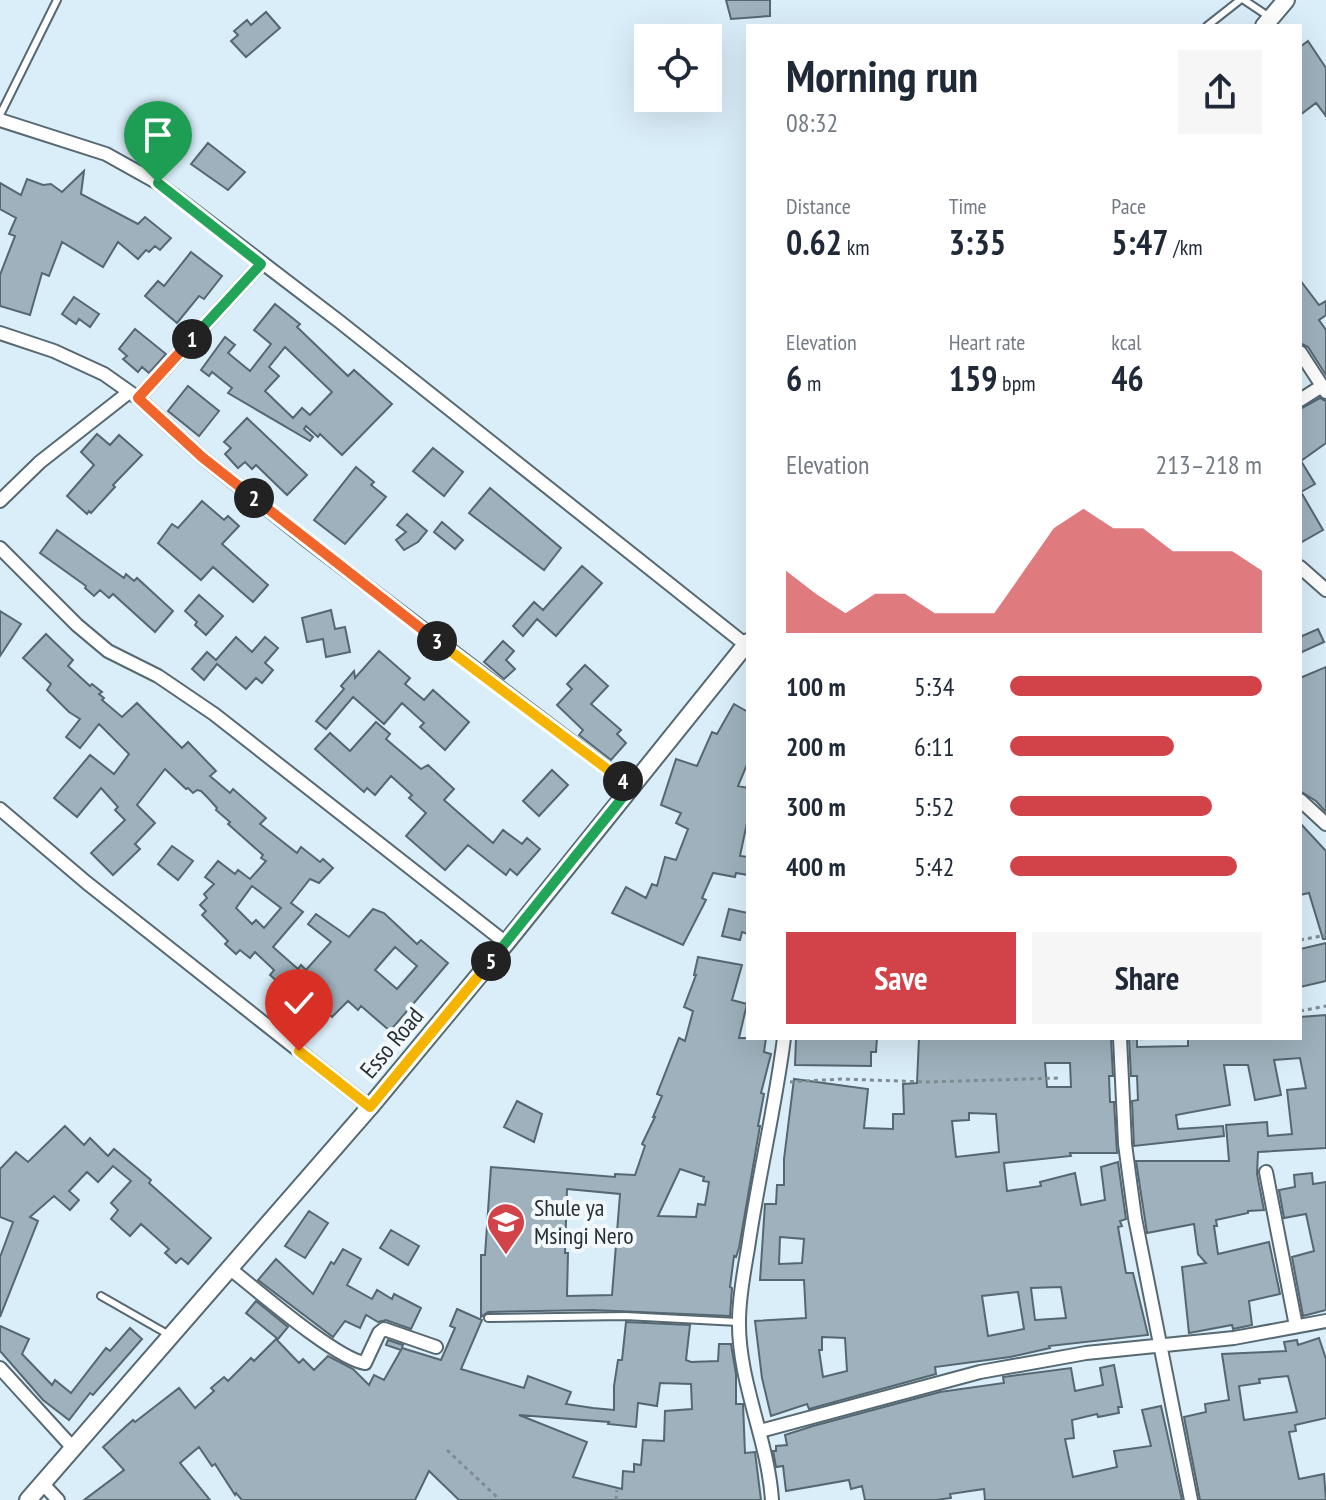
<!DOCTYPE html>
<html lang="en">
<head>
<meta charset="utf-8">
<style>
	:root { --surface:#fff; --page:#f6f6f7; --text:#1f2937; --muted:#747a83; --accent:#d24249 }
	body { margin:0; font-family:"PT Sans Narrow",sans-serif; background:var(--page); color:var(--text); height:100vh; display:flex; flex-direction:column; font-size:30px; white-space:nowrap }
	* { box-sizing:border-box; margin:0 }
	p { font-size:26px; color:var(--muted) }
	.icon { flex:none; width:44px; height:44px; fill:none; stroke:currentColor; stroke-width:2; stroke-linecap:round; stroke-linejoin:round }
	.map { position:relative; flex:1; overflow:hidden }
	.sheet { position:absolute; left:746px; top:24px; width:556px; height:1016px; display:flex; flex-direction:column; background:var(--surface); border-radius:0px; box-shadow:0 8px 32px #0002 }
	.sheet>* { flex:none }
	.fabs { position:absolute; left:634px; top:24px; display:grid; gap:16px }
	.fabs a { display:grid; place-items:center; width:88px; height:88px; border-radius:0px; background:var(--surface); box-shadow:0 8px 32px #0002; font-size:40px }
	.pin { position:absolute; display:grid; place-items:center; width:68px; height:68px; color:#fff; margin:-82px -34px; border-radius:50% 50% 50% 0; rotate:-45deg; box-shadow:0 0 8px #0007 }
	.pin .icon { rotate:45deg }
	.km { position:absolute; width:40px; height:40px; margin:-20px; border-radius:50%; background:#222; color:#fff; font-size:22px; line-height:40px; text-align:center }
	.round { display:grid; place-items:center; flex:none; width:84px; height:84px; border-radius:0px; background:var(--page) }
	.overview { display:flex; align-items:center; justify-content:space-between; height:136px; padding:0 40px }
	h1 { font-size:44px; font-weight:700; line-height:60px }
	.metrics { display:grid; grid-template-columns:repeat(3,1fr); gap:12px; height:136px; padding:8px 40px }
	.metrics div { display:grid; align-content:center }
	.metrics b { font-size:34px; font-weight:700 }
	.metrics small { font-size:22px; font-weight:400 }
	.metrics p { font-size:22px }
	.chart { height:224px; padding:16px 40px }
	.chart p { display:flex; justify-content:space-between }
	.chart svg { width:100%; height:144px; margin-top:8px; fill:var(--accent); opacity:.7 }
	.cta { display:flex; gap:16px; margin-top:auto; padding:16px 40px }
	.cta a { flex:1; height:92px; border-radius:0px; background:var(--accent); color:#fff; font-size:32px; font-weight:700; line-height:92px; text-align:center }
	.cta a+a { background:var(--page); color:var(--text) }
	ul { padding:0 40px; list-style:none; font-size:26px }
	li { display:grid; grid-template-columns:128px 96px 1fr; align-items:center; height:60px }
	li i { height:20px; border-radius:10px; background:var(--accent) }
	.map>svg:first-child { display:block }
</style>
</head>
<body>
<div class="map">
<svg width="1326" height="1500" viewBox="0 0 1326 1500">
	<rect width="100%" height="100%" fill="#daeef9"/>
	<!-- building -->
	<path fill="#9eb1bc" stroke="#556770" stroke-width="2" fill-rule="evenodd" d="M726,0H770V16L731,19Z
		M266,12L280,28L246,57L231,41L238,35L234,31L247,20L251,25Z
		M1308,41L1326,68V116L1316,103L1300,115V47Z
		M208,143L245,172L228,190L191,164Z
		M84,171L81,194L138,224L145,217L171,238L160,250L155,246L149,252L146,250L138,259L118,242L103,267L62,242L49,276L42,273L30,315L0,306V275L15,236L9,234L16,218L0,209V183L21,195L27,179L43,185L51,184L62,192Z
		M191,252L222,276L204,299L199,296L177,323L145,296L158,281L164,286Z
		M1300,280L1319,305L1326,301V315L1319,320L1326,330V375L1308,347L1300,343Z
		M74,297L99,314L90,327L79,319L76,324L62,314Z
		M275,304L300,324L297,327L348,376L354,370L392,404L342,455L320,434L318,437L306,426L304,429L313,437L310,441L228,393L232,388L212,372L209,376L201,370L225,337L235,345L228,353L250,371L271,344L254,330ZM285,347L332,392L310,415L302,408L293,418L265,391L279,376L269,367Z
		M135,329L166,354L149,373L142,367L138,372L123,359L127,356L119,349Z
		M188,386L219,411L199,436L168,411Z
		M1320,398L1326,401V443L1301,461L1315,484L1301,492L1323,530L1300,543V409Z
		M247,418L307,475L287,495L256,465L252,469L245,462L238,468L225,454L231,448L224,442Z
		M97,434L110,445L119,435L142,455L113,485L115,487L91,513L89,511L87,514L67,496L94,465L81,452Z
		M433,448L463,472L444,496L413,471Z
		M356,467L374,482L371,485L386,497L345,544L314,520Z
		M490,488L561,548L544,570L469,513Z
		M202,501L224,520L228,516L239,526L222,544L268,585L253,602L213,567L201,580L158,543L172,524L178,528Z
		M407,514L427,531L418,542L404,550L396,540L406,532L397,525Z
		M442,522L463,540L455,549L434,532Z
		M57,530L124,578L126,574L134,581L137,578L173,611L155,632L113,594L109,598L100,590L94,596L85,588L86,586L40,553Z
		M582,566L602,583L556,636L537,619L523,636L513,626L534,602L543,610Z
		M199,595L223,616L206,635L195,625L197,622L185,611Z
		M331,610L335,629L345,627L350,652L326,657L323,639L307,642L302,618Z
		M0,611L21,624L0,656Z
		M1318,629L1324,642L1300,653V637Z
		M46,634L73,660L68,666L90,686L92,684L102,692L99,694L104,698L102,700L122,717L137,703L182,748L188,742L216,771L210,776L230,793L233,789L266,818L260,824L297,853L301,847L320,862L323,859L333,868L319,883L310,879L291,903L303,912L273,947L298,969L301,965L306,970L331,942L308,924L316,914L349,937L373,909L384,913L417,944L421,940L448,963L390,1031L361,1006L358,1010L348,1001L332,1017L310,996L301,1007L277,985L279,983L270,975L274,970L255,952L250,958L240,950L236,954L225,944L228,941L202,915L206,911L200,905L207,898L204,894L214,884L205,877L218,861L235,874L238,870L250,879L266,861L261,858L263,855L228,824L230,822L216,810L217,808L208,798L201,791L197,790L193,793L188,788L186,789L165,769L137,805L155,823L135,844L140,849L113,875L91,853L125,820L115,810L118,807L101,788L77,817L54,798L90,755L114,774L129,754L99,724L80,748L66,737L80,719L69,712L47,690L51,684L23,658ZM252,886L281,908L264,928L256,920L252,924L236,908ZM395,947L417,966L397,989L375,970Z
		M236,637L252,652L265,637L278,648L265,663L273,670L262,683L256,678L246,689L217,664L204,680L192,669L207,652L216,660Z
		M503,641L514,651L506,660L515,669L504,679L484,662Z
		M379,651L410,678L405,684L424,700L433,690L469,722L445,750L420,727L424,723L402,703L384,724L353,697L326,729L316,721L344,689L341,686L354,671L355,678Z
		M585,665L608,686L591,704L621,730L617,734L626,743L611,760L579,735L583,730L557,705L572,689L567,684Z
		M1326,667V812L1316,801L1300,791V678Z
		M734,704L748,712V762L738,786L748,788V818L740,856L748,857V875L736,873L735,877L713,873L702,898L706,900L683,945L612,913L626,887L646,898L652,884L657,886L665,857L676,860L688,829L676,823L681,813L661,805L676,759L697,766L712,732L717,734Z
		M376,722L390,734L386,739L421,769L428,765L454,789L444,800L493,843L503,830L522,844L527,838L540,849L517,875L510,869L506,875L468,845L445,870L406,836L426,813L409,798L412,795L391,776L375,795L367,788L364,792L315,749L330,733L350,751Z
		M552,770L568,785L539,816L523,801Z
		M1300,823L1326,851V939H1323L1309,893L1300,895Z
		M172,846L193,861L178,880L158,864Z
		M729,909L748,913V934L742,932L740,940L722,936Z
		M1326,943V981L1300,987V949Z
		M698,957L742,965L732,1000L747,1004L739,1038H766L764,1052L771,1054L761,1093L764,1094L758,1126H760L739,1248L736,1257L734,1256L730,1287L732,1288L730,1316L593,1310L488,1312L481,1317V1255H485L491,1167L615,1177V1174L635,1175L645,1146L642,1144L655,1117H653L662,1096L657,1094L679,1038L685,1041L693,1011L684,1007L696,975H694ZM680,1169L704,1177L703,1181L709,1182L705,1205L698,1204L696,1217L658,1216ZM567,1189L620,1194L612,1295L567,1296L568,1253H565Z
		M1326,1015V1148L1258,1152L1257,1174L1264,1210L1248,1211V1213L1216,1220L1217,1226H1214L1218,1254L1269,1242L1280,1294L1249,1301L1252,1325L1233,1329L1232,1325L1189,1333L1182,1267L1206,1263L1198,1254L1194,1224L1147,1233L1136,1161H1229L1226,1125L1267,1122L1268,1136L1292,1134L1287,1090L1306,1088L1300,1058L1274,1060L1281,1095L1255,1100L1248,1065H1224L1230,1105L1176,1115L1178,1129L1223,1126L1224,1136L1134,1146L1132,1101L1138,1100L1137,1076H1131L1129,1038H1137V1047L1188,1046V1038H1300V1017Z
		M796,1038H877L876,1052H871V1066L795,1065Z
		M919,1038H1111L1113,1076H1109L1110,1102H1114L1117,1153H1070L1071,1156L1004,1163L1007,1191L1041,1186L1040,1182L1075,1173L1081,1205L1105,1200L1101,1167L1118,1162L1126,1219L1120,1221L1122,1226L1118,1227L1126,1273H1133L1148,1335L1049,1346L1050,1348L1010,1357L935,1367L936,1374L809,1409L807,1404L771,1416L762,1378L755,1321L806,1318L804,1280H760L765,1204H776L777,1185H784V1159L794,1079L868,1089L864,1128L893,1129V1114H904L903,1084L917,1083ZM1045,1063H1070L1071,1087H1047ZM969,1113L996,1114L999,1152L956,1157L952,1121L969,1120ZM780,1237L804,1239L802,1263L779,1264ZM1061,1287L1066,1318L1035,1320L1031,1288ZM1018,1292L1024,1329L988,1336L982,1296ZM822,1337L845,1338L847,1371L823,1377L819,1350H822Z
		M517,1101L542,1114L534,1142L504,1127Z
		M65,1126L84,1145L90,1138L108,1156L114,1149L151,1180L149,1183L211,1238L188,1264L181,1258L176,1263L165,1253L169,1249L141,1224L130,1236L111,1219L118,1210L111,1203L131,1181L113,1166L98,1182L87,1172L69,1191L79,1200L70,1210L54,1196L30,1217L38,1221L0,1317V1257L13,1222L0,1217V1169L16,1152L28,1162Z
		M1312,1173L1313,1184L1326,1182V1310L1303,1316L1292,1257L1314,1251L1306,1214L1284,1218L1279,1190L1295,1187L1294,1175Z
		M309,1211L328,1223L305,1258L285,1246Z
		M391,1230L419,1246L408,1265L380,1248Z
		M343,1249L361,1259L347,1285L372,1299L377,1290L392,1299L394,1294L421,1308L411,1329L386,1320L378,1322L366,1315L360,1328L345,1321L333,1337L258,1280L276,1259L313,1294L331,1262L334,1264Z
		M256,1301L288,1327L278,1339L246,1313Z
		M457,1309L482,1320L461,1369L524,1388L528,1376L571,1392L566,1404L593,1408L614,1410V1386L618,1360H622L626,1322L690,1325L686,1360L691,1362L718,1361L719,1344H731L736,1374V1404H743L745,1453L755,1452L761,1500H459L429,1471L415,1500H242L236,1493L235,1495L215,1464L212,1466L199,1447L180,1463L210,1500H84L124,1470L103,1447L133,1420L135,1422L179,1388L195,1408L214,1391L211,1388L224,1377L228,1381L251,1358L254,1361L276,1339L299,1363L303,1359L314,1370L328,1356L353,1369L369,1385L374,1375L384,1380L401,1350L386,1345L388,1340L403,1345L402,1348L441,1360L455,1328L450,1326ZM660,1383L691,1384L692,1409L665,1411L664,1441L643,1440L641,1465L634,1464V1472L623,1471L622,1489L573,1477L587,1442L519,1415L609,1422L608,1424L636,1427L638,1403L657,1406Z
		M0,1326L29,1339L22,1354L52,1385L55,1380L71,1393L106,1348L110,1351L130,1328L142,1339L93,1395L90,1393L69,1420L43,1400L0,1351Z
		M1319,1338L1326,1359V1418L1295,1425L1296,1431L1289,1432L1299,1479L1324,1474L1326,1500H1200L1184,1417L1206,1412L1205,1404L1229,1400L1222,1354L1286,1351L1284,1342L1297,1340L1298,1345ZM1288,1376L1297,1412L1244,1420L1239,1386L1260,1383L1259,1379Z
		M1114,1365L1122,1407H1118L1119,1413L1098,1417L1097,1414L1072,1420L1074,1438L1065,1439L1073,1477L1117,1467L1114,1451L1151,1446L1142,1410L1161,1406L1182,1500H985L984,1489L950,1494L951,1498L936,1500H865L862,1486L851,1489L849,1480L786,1491L783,1466L776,1467L773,1451H776V1446L787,1445L785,1435L813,1426L940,1392L1004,1383L1003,1377L1071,1368L1075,1391L1103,1385L1100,1368Z"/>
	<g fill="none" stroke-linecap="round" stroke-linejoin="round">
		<defs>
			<path id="service" d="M1244,0L1268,16
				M1207,26L1240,0
				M0,115L57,0
				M101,1296L171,1336
				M488,1318L625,1316L738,1322"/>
			<path id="minor" d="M0,120L106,154L158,183L340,322L746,645
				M0,333L54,351L104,374L138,398L202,457L305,539L631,787
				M1300,352L1326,392
				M138,398L261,264
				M1300,400L1322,386
				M0,501L40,462L128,393
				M0,548L77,625L108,651L158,676L214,714L506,943
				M1300,567L1326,590
				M1300,800L1326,824
				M0,809L87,883L370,1107
				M1120,1038L1125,1144L1135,1218L1191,1500
				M1266,1172L1296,1326
				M229,1268C256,1289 336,1359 365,1363L379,1333L384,1329L436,1347
				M0,1368L73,1448
				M760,1431L980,1372L1086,1353L1234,1338L1326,1321
				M42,1483L58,1500
				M772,1500C768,1440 738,1381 739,1321C739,1296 744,1272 748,1248C758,1178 775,1109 784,1038"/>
			<path id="tertiary" d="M1264,26L1286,0
				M28,1500L370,1107L506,943L748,642"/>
		</defs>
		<!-- service casing -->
		<use href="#service" stroke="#566871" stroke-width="10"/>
		<!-- minor casing -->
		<use href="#minor" stroke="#566871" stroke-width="16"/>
		<!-- tertiary casing -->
		<use href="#tertiary" stroke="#566871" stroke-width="20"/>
		<!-- path -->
		<path stroke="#7f8c94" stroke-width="3" stroke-dasharray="4 4" stroke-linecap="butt" d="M1300,940L1326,935
			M1300,1011L1326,1006
			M1132,1039L1156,1038
			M790,1082L841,1079L928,1082L1061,1078
			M447,1450L500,1500
			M616,1500L617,1490"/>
		<!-- service -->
		<use href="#service" stroke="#fff" stroke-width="6"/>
		<!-- minor -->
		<use href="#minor" stroke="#fff" stroke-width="12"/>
		<!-- tertiary -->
		<use href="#tertiary" stroke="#fff" stroke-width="16"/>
	</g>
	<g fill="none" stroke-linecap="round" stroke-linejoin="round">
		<defs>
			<path id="split-1" d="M158,183L261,264L192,339"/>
			<path id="split-2" d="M192,339L138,398L202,457L254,498"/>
			<path id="split-3" d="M254,498L437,641"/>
			<path id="split-4" d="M437,641L623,781"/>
			<path id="split-5" d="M491,961L631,787L623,781"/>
			<path id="split-6" d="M299,1051L370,1107L491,961"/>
		</defs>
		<!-- split-1 casing -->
		<use href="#split-1" stroke="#fff" stroke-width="16"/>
		<!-- split-2 casing -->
		<use href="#split-2" stroke="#fff" stroke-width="16"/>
		<!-- split-3 casing -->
		<use href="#split-3" stroke="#fff" stroke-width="16"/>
		<!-- split-4 casing -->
		<use href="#split-4" stroke="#fff" stroke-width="16"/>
		<!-- split-5 casing -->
		<use href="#split-5" stroke="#fff" stroke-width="16"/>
		<!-- split-6 casing -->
		<use href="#split-6" stroke="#fff" stroke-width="16"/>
		<!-- split-1 -->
		<use href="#split-1" stroke="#22a559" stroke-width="10"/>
		<!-- split-2 -->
		<use href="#split-2" stroke="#f0652b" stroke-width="10"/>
		<!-- split-3 -->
		<use href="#split-3" stroke="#f0652b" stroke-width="10"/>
		<!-- split-4 -->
		<use href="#split-4" stroke="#f5b400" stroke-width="10"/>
		<!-- split-5 -->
		<use href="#split-5" stroke="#22a559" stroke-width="10"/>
		<!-- split-6 -->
		<use href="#split-6" stroke="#f5b400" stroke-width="10"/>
	</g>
	<!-- icons -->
	<defs>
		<symbol id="school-pin" viewBox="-11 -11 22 30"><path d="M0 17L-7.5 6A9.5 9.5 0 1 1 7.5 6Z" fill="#d24249" stroke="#f1f9fd"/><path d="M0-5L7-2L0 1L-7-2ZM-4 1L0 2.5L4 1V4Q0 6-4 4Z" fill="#fff"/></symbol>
	</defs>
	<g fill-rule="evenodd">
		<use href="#school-pin" x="484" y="1200" width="44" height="60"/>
	</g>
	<g text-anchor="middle" stroke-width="8" stroke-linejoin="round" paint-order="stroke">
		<!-- street labels -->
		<g font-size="24" fill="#272e33" stroke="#f1f9fd">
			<text transform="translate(392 1043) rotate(-50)" y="8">Esso Road</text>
		</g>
		<!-- poi labels -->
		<g font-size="24" fill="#272e33" stroke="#f1f9fd" text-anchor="start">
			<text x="534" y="1216">Shule ya<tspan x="534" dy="28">Msingi Nero</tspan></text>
		</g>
	</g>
</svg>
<div class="fabs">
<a><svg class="icon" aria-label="locate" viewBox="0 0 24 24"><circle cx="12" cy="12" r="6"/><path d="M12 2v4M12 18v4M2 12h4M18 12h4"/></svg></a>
</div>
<div class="pin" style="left:158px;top:183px;background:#1e9e55"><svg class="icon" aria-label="arrive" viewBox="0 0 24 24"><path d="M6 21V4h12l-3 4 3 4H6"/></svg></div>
<div class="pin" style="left:299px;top:1051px;background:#d93025"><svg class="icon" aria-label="check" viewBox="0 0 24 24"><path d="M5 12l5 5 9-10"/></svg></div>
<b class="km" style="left:192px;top:339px">1</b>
<b class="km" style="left:254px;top:498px">2</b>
<b class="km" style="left:437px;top:641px">3</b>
<b class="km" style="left:623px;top:781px">4</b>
<b class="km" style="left:491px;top:961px">5</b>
<section class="sheet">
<div class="overview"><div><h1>Morning run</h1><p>08:32</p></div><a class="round"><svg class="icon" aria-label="share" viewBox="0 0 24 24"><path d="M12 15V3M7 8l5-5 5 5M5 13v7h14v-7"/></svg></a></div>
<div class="metrics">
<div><p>Distance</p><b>0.62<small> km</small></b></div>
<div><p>Time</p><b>3:35</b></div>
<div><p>Pace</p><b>5:47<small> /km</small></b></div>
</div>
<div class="metrics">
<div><p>Elevation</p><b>6<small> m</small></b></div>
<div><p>Heart rate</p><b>159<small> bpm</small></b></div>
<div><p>kcal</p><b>46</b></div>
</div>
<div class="chart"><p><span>Elevation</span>213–218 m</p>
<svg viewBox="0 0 160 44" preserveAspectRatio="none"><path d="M0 44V25L10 32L20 38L30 32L40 32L50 38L60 38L70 38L80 25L90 12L100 6L110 12L120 12L130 19L140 19L150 19L160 25V44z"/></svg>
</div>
<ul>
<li><b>100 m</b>5:34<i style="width:100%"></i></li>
<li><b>200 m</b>6:11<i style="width:65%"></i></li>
<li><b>300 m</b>5:52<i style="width:80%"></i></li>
<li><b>400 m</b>5:42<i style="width:90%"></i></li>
</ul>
<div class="cta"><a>Save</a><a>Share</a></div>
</section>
</div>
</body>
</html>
